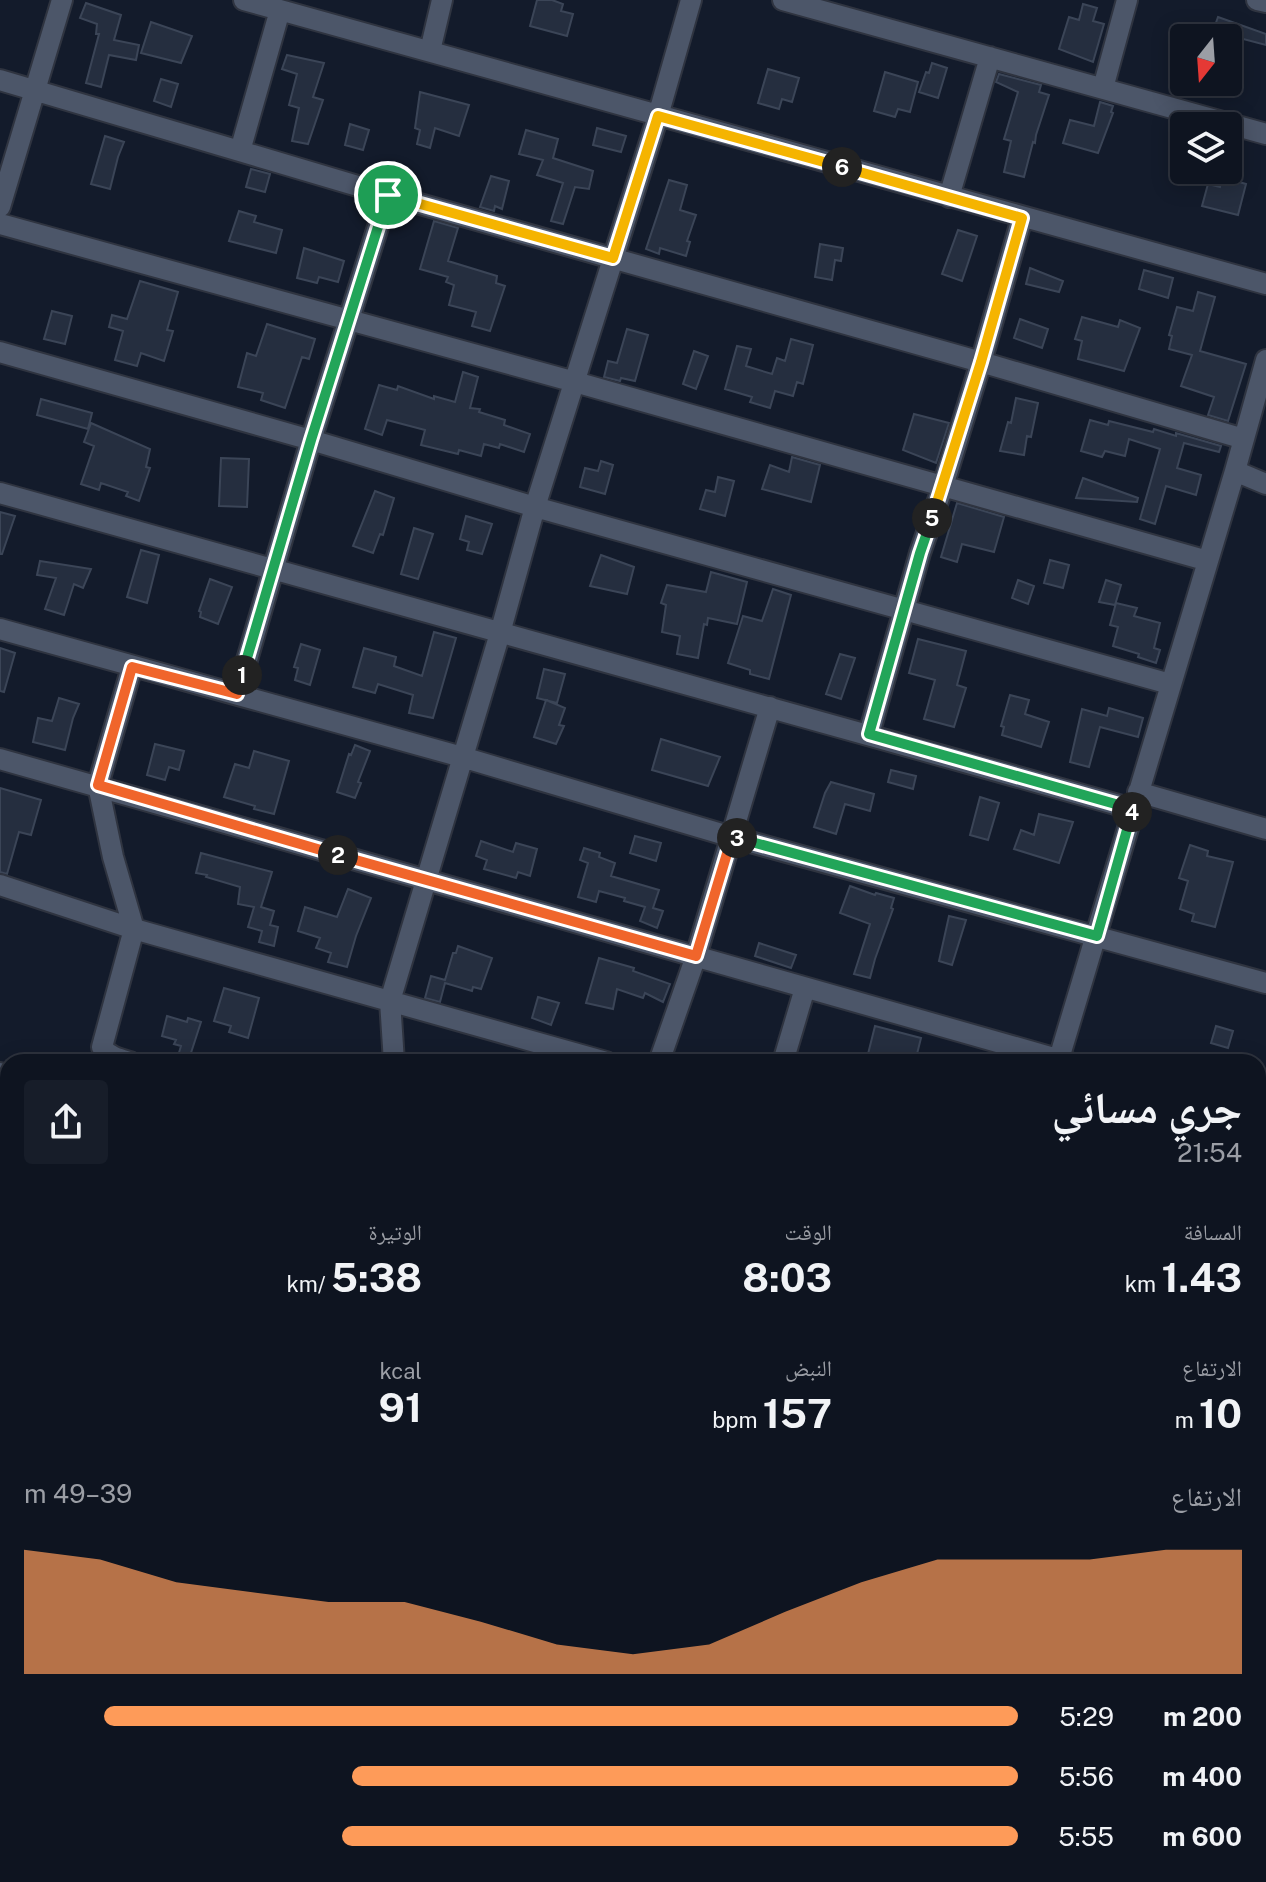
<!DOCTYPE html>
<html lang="ar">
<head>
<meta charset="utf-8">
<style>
	:root { --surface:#0e1420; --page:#171d29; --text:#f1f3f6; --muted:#9b9ea5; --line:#2e333e; --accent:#fe9b59 }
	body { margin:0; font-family:"Public Sans","Noto Naskh Arabic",sans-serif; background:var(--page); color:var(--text); direction:rtl; height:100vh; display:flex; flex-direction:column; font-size:30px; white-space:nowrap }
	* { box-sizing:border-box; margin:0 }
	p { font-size:26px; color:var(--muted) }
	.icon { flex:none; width:44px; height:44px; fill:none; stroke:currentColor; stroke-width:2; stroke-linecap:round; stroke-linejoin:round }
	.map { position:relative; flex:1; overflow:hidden; direction:ltr }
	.sheet { position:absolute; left:0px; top:1054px; width:1266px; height:828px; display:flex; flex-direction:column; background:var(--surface); border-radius:24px 24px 0 0; box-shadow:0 4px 20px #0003,0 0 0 2px var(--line); direction:rtl }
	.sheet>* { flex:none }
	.needle { width:52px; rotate:197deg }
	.buttons { position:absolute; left:1170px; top:24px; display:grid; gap:16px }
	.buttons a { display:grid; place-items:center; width:72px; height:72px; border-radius:8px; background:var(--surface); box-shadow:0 4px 20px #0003,0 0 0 2px var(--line); font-size:40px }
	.pin { position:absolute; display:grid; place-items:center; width:68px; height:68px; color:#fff; margin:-34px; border:4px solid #fff; border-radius:50%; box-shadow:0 2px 8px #0007 }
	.km { position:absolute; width:40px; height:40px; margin:-20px; border-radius:50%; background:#222; color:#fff; font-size:22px; line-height:40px; text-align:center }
	.round { display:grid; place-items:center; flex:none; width:84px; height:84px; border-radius:8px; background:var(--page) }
	.head { display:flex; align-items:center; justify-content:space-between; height:136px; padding:0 24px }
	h1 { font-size:44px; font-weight:700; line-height:60px }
	.figures { display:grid; grid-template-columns:repeat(3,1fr); gap:12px; height:136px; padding:8px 24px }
	.figures div { display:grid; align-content:center }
	.figures b { font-size:40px; font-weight:700 }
	.figures small { font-size:22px; font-weight:400 }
	.figures p { font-size:22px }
	.chart { height:224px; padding:16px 24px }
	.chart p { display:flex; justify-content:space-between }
	.chart svg { width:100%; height:144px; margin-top:8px; fill:var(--accent); opacity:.7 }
	ul { padding:0 24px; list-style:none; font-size:26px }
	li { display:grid; grid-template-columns:128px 96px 1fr; align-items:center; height:60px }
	li i { height:20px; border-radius:10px; background:var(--accent) }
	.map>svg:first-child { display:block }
</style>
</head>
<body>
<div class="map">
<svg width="1266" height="1882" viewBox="0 0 1266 1882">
	<rect width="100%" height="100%" fill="#131b2b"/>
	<!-- building -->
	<path fill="#252e3f" stroke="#3b4557" stroke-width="2" d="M537,0H552L563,4L561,11L573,14L567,36L530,26Z
		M86,3L121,15L114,40L139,45L136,60L109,55L101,87L86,83L99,34H96L97,24L80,18Z
		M1083,4L1097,8L1093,21L1104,24L1093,62L1059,49L1069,17L1079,20Z
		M1218,17L1266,34V45L1213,31Z
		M151,22L192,36L181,63L141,53Z
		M287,55L324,63L313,97L323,100L308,144L292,141L299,108L289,105L297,74L282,69Z
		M932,63L947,68L938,98L919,92L926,72L929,73Z
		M768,69L799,78L792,102L782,99L779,109L758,103Z
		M885,72L918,82L910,112L898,109L895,117L874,111Z
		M999,74L1041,85L1039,92L1049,95L1036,135L1035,143L1033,142L1024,177L1004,172L1011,141L1004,139L1018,92L996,82Z
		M161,79L178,84L171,107L154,101Z
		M420,92L469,105L459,136L435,128L430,148L417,144L420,130L415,128Z
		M1100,102L1113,106L1111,112L1113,113L1098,153L1063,143L1070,120L1094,126Z
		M350,124L369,130L363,150L345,145Z
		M597,128L626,136L621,152L593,145Z
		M526,130L558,139L553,158L593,171L589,189L575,187L563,224L551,221L563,183L537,175L543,160L519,154Z
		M105,136L124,142L118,157L110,189L91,184Z
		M251,169L270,174L265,192L246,187Z
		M491,176L509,181L502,209L495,206L494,211L480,207Z
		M1222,177L1246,184L1238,215L1202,206L1208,184L1220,187Z
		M669,180L687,185L680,210L696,215L687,241L690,242L686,256L660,248L659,254L646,249Z
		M239,211L256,216L254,222L282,230L276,253L229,241Z
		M434,221L458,228L448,261L497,276L496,283L505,286L490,331L472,326L476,312L449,305L454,285L446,282L448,277L420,269Z
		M958,230L977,236L962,281L942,274Z
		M820,244L843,248L841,261L835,260L832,280L815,277Z
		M304,248L344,261L338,282L319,277L317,283L297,278Z
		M1030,268L1063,281L1059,292L1026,284Z
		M1144,270L1173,278L1168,298L1139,289Z
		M140,281L178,292L167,330L173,331L164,361L141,353L137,366L115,360L123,331L109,327L112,315L127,319Z
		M1198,292L1215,297L1200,351L1246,364L1228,421L1208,415L1214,397L1181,386L1192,355L1169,349L1172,336L1169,335L1177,307L1193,311Z
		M52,311L72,316L65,344L44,339Z
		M1082,317L1118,327L1120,320L1140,328L1124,371L1078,359L1082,341L1075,339Z
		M1020,319L1048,329L1042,348L1014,338Z
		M267,324L315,339L309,359L302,357L285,408L261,400L263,393L238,387L247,353L256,356Z
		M627,329L648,335L635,381L621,378L620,381L604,377L608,361L617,363Z
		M791,339L813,345L803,384L797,382L793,396L775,391L770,408L750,402L752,397L725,389L737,346L751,349L746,366L772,374L777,358L785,361Z
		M694,351L708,356L696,389L683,384Z
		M463,372L478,377L470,408L480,409L479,412L505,420L504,425L530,434L524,452L500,444L499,448L484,444L481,456L459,450L458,454L421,445L425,430L387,420L382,435L365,429L379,385L397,390L398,386L434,399V396L455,402Z
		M1016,398L1038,403L1031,437L1027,436L1024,455L1000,451L1008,422L1011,423Z
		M41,399L92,413L88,429L37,415Z
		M914,414L949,423L936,463L903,450Z
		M1090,420L1108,425L1109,421L1153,432L1154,429L1176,436V433L1221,446L1219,452L1184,443L1177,468L1201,475L1196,495L1166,486L1155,524L1140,519L1160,449L1129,439L1125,456L1105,451L1102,457L1081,451Z
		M91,423L150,449L146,467L150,468L139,501L126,496L128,492L101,483L99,490L81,484L94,446L84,442Z
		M792,457L820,465L811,502L762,489L770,465L789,472Z
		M221,458L249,459L247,507L219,506Z
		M601,461L613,465L605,494L580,487L585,468L598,471Z
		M718,477L734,481L725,516L700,509L706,490L715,492Z
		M1083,478L1138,498L1137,502L1076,498Z
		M375,491L394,498L383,535L380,534L373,553L353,546Z
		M957,503L1004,517L994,552L962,544L957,562L941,557Z
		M0,512L15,516L2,554H0Z
		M466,516L492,524L482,554L467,550L469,542L460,539Z
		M414,528L433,534L418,579L401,574Z
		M141,550L159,555L147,603L127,597Z
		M601,555L634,567L627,594L590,586Z
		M1050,560L1069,565L1063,588L1044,583Z
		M40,561L91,569L83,588L74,584L64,615L45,609L56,578L37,575Z
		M711,572L747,582L737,624L708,618L707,625L704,624L698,658L677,654L680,636L662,632L666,605L661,603L667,585L706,592Z
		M210,579L232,587L218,624L200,617L201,612L199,611Z
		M1018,580L1034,586L1028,604L1012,598Z
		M1106,580L1121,585L1115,605L1099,602Z
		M773,589L791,595L769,679L750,674V670L728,663L743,616L762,621Z
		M1116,603L1137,608L1134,616L1160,623L1154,648L1160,650L1156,663L1138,657L1139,654L1113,646L1118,627L1110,625Z
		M434,632L456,638L433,718L409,713L413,695L378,684L375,693L353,687L364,648L396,657L394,666L422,676Z
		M918,639L966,651L957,685L966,688L954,727L924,719L935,680L909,673Z
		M301,644L320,650L310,685L295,680L298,668L294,667Z
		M0,648L15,653L4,692L0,691Z
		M840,654L855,658L841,699L826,694Z
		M544,669L565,674L557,703L537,698Z
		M1010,695L1029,700L1025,714L1049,722L1041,747L1002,735L1004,727L1001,726Z
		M59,698L79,704L73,718L65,750L33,742L38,718L52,721Z
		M546,700L565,708L559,725L564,726L556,744L534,737Z
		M1109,708L1143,718L1138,737L1100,727L1089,767L1070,762L1082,709L1107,716Z
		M661,739L720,757L708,786L652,770Z
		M155,744L184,751L179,770L169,767L165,780L147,775Z
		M355,745L370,751L358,782L361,783L355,798L337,792L349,754L351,755Z
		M254,751L289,761L274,814L254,809L255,806L224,797L235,764L249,768Z
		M891,770L916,776L913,789L888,782Z
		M831,782L874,794L870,811L845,804L836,834L814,827L825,793Z
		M0,788L41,800L31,835L19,832L7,874L0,872Z
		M980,797L999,803L988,840L970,835Z
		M1039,814L1073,822L1059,863L1014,849L1021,830L1034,835Z
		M635,836L661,843L656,861L630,853Z
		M481,841L513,852L516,843L537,849L530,876L518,872L516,878L484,869L487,860L476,856Z
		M1190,845L1208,851L1207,856L1233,862L1215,927L1192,921L1194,914L1180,909L1188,881L1179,878Z
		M584,848L600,853L599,857L615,863L611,876L659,890L653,908L663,911L657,928L640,921L645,907L624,901L625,898L599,891L596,902L578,897L588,863L580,860Z
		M201,853L272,872L261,907L274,911L270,925L278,927L274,946L259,942L262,931L248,927L254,907L238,904L240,887L206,877L207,875L196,873Z
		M850,886L875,895L876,893L894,898L891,908L893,909L875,959L870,978L854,974L870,924L840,913Z
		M348,889L371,898L356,936L347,967L328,962L331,953L316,948L320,938L298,931L305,907L337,917Z
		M949,916L966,920L952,965L939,961Z
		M759,943L796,955L791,968L755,956Z
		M458,946L492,958L481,989L473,987L472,991L445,983L440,1002L425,998L431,976L445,980L453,953H456Z
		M599,958L634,968L633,971L670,984L663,1002L645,993L643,998L617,989L613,1009L586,1003Z
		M224,988L259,998L248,1038L229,1032L231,1026L214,1021Z
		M538,997L559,1003L551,1025L532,1018Z
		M167,1016L187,1022L188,1018L201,1022L189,1059L178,1056L181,1046L174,1044L176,1040L162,1036Z
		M875,1026L921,1038L915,1062H896L885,1059L884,1062H866Z
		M1216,1026L1233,1031L1228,1048L1211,1043Z"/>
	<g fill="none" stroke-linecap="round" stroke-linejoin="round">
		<defs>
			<path id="minor" d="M244,0L1266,284
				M783,0L1266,134
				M1257,0L1266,2
				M430,51L442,0
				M0,80L388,195L981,362L1244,439
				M1103,88L1127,0
				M240,151L280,10
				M949,197L990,57
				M0,207L62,0
				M0,224L575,382L1208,561
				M0,352L311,440L535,507L1170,684
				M1235,471L1266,484
				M0,493L1133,809
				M0,629L462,757L732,837L1266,983
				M237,694L311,440L388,195
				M869,734L920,553L943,486L981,362L1022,218
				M0,759L1068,1062
				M1138,792L1266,829
				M0,885L134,929L606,1062
				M130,1062C119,1059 109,1057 102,1047L134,929L113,857L98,785L132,667
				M394,1062L390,1001L500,633L535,507L658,116L691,0
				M659,1062L696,956L770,707
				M783,1062L805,988
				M1058,1062L1235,471L1266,360
				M0,1073L8,1078
				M1258,1117L1266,1119
				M1258,1238L1266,1210
				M1258,1386L1266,1388
				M1258,1732L1266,1699
				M1258,1859L1266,1861
				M836,1874L866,1882
				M497,1882L500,1874
				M820,1882L821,1874
				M1033,1882L1036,1874
				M1221,1882L1223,1874"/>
		</defs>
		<!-- minor casing -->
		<use href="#minor" stroke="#2f3440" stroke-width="24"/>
		<!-- minor -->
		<use href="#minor" stroke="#4c5669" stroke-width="20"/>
	</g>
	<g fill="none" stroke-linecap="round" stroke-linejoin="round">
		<defs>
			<path id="split-1" d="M242,675L311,440L388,195"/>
			<path id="split-2" d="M242,675L237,694L132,667L98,785L338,855"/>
			<path id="split-3" d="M338,855L696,956L732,837L737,838"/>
			<path id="split-4" d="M737,838L1097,936L1132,812"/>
			<path id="split-5" d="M932,518L920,553L869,734L1133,809L1132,812"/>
			<path id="split-6" d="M842,167L1022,218L981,362L932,518"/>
			<path id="split-7" d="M388,195L613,258L658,116L842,167"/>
		</defs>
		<!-- split-1 casing -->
		<use href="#split-1" stroke="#fff" stroke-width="16"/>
		<!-- split-2 casing -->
		<use href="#split-2" stroke="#fff" stroke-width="16"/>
		<!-- split-3 casing -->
		<use href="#split-3" stroke="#fff" stroke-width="16"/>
		<!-- split-4 casing -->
		<use href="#split-4" stroke="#fff" stroke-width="16"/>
		<!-- split-5 casing -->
		<use href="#split-5" stroke="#fff" stroke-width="16"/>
		<!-- split-6 casing -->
		<use href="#split-6" stroke="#fff" stroke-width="16"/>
		<!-- split-7 casing -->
		<use href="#split-7" stroke="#fff" stroke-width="16"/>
		<!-- split-1 -->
		<use href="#split-1" stroke="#22a559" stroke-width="10"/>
		<!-- split-2 -->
		<use href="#split-2" stroke="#f0652b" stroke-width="10"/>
		<!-- split-3 -->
		<use href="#split-3" stroke="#f0652b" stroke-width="10"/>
		<!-- split-4 -->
		<use href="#split-4" stroke="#22a559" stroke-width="10"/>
		<!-- split-5 -->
		<use href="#split-5" stroke="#22a559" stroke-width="10"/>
		<!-- split-6 -->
		<use href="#split-6" stroke="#f5b400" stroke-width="10"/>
		<!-- split-7 -->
		<use href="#split-7" stroke="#f5b400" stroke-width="10"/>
	</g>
</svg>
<div class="buttons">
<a><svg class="needle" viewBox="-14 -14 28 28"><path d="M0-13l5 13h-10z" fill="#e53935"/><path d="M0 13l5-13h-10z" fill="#9b9ea5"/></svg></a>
<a><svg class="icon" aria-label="layers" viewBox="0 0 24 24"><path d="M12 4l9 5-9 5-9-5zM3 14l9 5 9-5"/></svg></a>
</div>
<div class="pin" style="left:388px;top:195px;background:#1e9e55"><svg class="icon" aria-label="arrive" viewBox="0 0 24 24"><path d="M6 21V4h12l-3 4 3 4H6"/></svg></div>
<b class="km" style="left:242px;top:675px">1</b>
<b class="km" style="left:338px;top:855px">2</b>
<b class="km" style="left:737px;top:838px">3</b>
<b class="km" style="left:1132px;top:812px">4</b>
<b class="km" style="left:932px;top:518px">5</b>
<b class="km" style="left:842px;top:167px">6</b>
<section class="sheet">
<div class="head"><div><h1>جري مسائي</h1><p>21:54</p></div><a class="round"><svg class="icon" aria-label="share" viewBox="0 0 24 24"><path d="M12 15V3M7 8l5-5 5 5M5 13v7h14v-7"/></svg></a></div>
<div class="figures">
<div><p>المسافة</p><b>1.43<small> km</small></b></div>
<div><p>الوقت</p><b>8:03</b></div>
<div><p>الوتيرة</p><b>5:38<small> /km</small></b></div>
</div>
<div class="figures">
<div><p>الارتفاع</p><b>10<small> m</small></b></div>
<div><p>النبض</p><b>157<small> bpm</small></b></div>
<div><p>kcal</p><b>91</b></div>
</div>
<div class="chart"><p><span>الارتفاع</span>39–49 m</p>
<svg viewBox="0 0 160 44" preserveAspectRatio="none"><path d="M0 44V6L10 9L20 16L30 19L40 22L50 22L60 28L70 35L80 38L90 35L100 25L110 16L120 9L130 9L140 9L150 6L160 6V44z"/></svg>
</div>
<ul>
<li><b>200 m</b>5:29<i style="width:92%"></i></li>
<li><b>400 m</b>5:56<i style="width:67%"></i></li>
<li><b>600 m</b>5:55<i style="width:68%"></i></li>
</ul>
</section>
</div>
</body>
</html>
